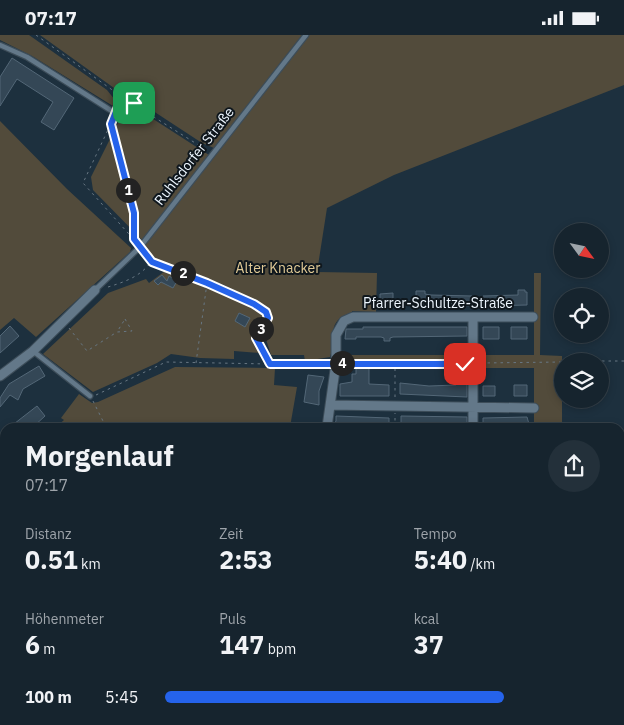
<!DOCTYPE html>
<html lang="de">
<head>
<meta charset="utf-8">
<style>
	:root { --surface:#16242e; --page:#23303a; --text:#f1f3f6; --muted:#9ea4aa; --line:#35414a; --accent:#2563eb }
	body { margin:0; font-family:"IBM Plex Sans",sans-serif; background:var(--page); color:var(--text); height:100vh; display:flex; flex-direction:column; font-size:19px; white-space:nowrap }
	* { box-sizing:border-box; margin:0 }
	p { font-size:16px; color:var(--muted) }
	.icon { flex:none; width:28px; height:28px; fill:none; stroke:currentColor; stroke-width:2; stroke-linecap:round; stroke-linejoin:round }
	.map { position:relative; flex:1; overflow:hidden }
	.panel { position:absolute; left:0px; top:388px; width:625px; height:302px; display:flex; flex-direction:column; background:var(--surface); border-radius:15px 15px 0 0; box-shadow:0 2px 8px #0003,0 0 0 1px var(--line) }
	.panel>* { flex:none }
	.needle { width:32px; rotate:123deg }
	.tools { position:absolute; left:554px; top:188px; display:grid; gap:10px }
	.tools a { display:grid; place-items:center; width:55px; height:55px; border-radius:50%; background:var(--surface); box-shadow:0 2px 8px #0003,0 0 0 1px var(--line); font-size:25px }
	.pin { position:absolute; display:grid; place-items:center; width:42px; height:42px; color:#fff; margin:-21px; border-radius:10px; box-shadow:0 2px 8px #0006 }
	.km { position:absolute; width:25px; height:25px; margin:-12px; border-radius:50%; background:#222; color:#fff; font-size:14px; line-height:25px; text-align:center }
	.round { display:grid; place-items:center; flex:none; width:52px; height:52px; border-radius:26px; background:var(--page) }
	.overview { display:flex; align-items:center; justify-content:space-between; height:85px; padding:0 25px }
	h1 { font-size:28px; font-weight:700; line-height:38px }
	.metrics { display:grid; grid-template-columns:repeat(3,1fr); gap:8px; height:85px; padding:5px 25px }
	.metrics div { display:grid; align-content:center }
	.metrics b { font-size:25px; font-weight:700 }
	.metrics small { font-size:14px; font-weight:400 }
	.metrics p { font-size:14px }
	ul { padding:0 25px; list-style:none; font-size:16px }
	li { display:grid; grid-template-columns:80px 60px 1fr; align-items:center; height:38px }
	li i { height:12px; border-radius:6px; background:var(--accent) }
	.status { display:flex; justify-content:space-between; align-items:center; height:35px; padding:0 25px; background:var(--surface); direction:ltr }
	.status svg { height:14px; fill:currentColor }
	.map>svg:first-child { display:block }
</style>
</head>
<body>
<div class="status"><b>07:17</b><svg viewBox="0 0 49 12"><path d="M0 12V9h3v3zM5 12V6h3v6zM10 12V3h3v9zM15 12V0h3v12zM26 1h20v11H26zM47 4h2v5h-2z"/></svg></div>
<div class="map">
<svg width="624" height="690" viewBox="0 0 624 690">
	<rect width="100%" height="100%" fill="#1d303e"/>
	<!-- green -->
	<path fill="#524b3b" d="M0,0H29L107,55L115,65L113,71L32,21L0,5Z
		M40,0H302L214,113L202,108L147,72L121,58Z
		M309,0H624V50L394,140L327,173L317,237L377,238L376,277L352,276V278C325,284 336,305 330,322L305,326L304,320H271L264,298C271,288 275,282 266,272L224,250L156,225L144,211Z
		M129,71H133L209,120L142,205L93,155L91,142L125,74Z
		M0,86L67,154L131,213L130,217L36,302L14,283L0,295Z
		M165,236L239,264L265,280L253,302L260,318L234,316V324L200,323L171,319L157,328L93,357L43,319L108,258L146,244L149,248Z
		M534,238H541L540,320L562,321V392H534V333H480V320H534Z
		M340,320H470L465,330H469L470,333H339Z
		M175,332L275,333L274,350L297,352L290,392H56L64,385L61,383L79,359L92,368L98,367Z"/>
	<!-- building -->
	<path fill="#344756" stroke="#536777" d="M12,23L74,63L54,95L41,87L53,67L17,44L0,71V42Z
		M162,240L167,246L169,241L177,246L173,253L161,247L158,250L154,246Z
		M518,255H525V257H527V270L483,271V261L518,260Z
		M416,256H425V259L431,260L472,261V271L416,269Z
		M393,258V270H380V259Z
		M239,278L250,283L245,292L235,286Z
		M10,291L19,301L0,318V301Z
		M363,292H467V301L393,302L390,303V306H384V303L381,302H356V304H345L346,294H363Z
		M483,292H499V304H483Z
		M511,292H527V304H511Z
		M39,331L45,341L23,354L18,365L10,360L0,372V363L9,349Z
		M356,333H369V349L389,350V361H340V349L352,347V339H356Z
		M308,340L324,342L319,356V370L304,367Z
		M456,347H467V362L400,359V348L429,351L456,350Z
		M514,350H527V361H514Z
		M483,351H495V361H483Z
		M37,371L45,381L33,392H10Z
		M336,381L389,383V392L333,391L336,386Z
		M401,381L467,382V391H401Z
		M527,382L529,389L526,392H483V383Z"/>
	<g fill="none" stroke-linecap="round" stroke-linejoin="round">
		<defs>
			<path id="service" d="M0,10L27,22L115,78
				M95,255L140,212L306,0
				M33,316L90,361"/>
			<path id="minor" d="M0,341L33,316L95,255
				M330,370L534,373
				M327,392L336,328V300L344,286L353,282H533
				M473,392V283
				M0,654L5,656
				M77,685L90,690
				M307,685V690
				M394,685V690
				M473,685V690
				M100,690L102,685"/>
		</defs>
		<!-- service casing -->
		<use href="#service" stroke="#3d4d59" stroke-width="7"/>
		<!-- minor casing -->
		<use href="#minor" stroke="#3d4d59" stroke-width="11"/>
		<!-- path -->
		<path stroke="#687783" stroke-width="1" stroke-dasharray="2.5 4" stroke-linecap="butt" d="M36,0L122,62L208,116
			M118,71L122,62
			M113,84L83,148L137,208
			M111,89L134,178V204
			M144,217L151,227L207,248L254,269L266,277L268,283L256,303L270,329L327,328
			M108,252C124,247 140,242 151,227
			M125,284L132,296L117,297Z
			M69,293L87,316L117,297
			M576,326H624
			M196,328L207,248
			M343,328L464,329
			M481,328L562,327
			M96,360L166,327L269,329
			M395,362V328
			M93,366L106,392
			M395,392V378
			M0,465L5,459
			M0,479L5,473
			M0,506L5,507
			M620,526H624"/>
		<!-- service -->
		<use href="#service" stroke="#637889" stroke-width="4.5"/>
		<!-- minor -->
		<use href="#minor" stroke="#637889" stroke-width="9"/>
	</g>
	<g fill="none" stroke-linecap="round" stroke-linejoin="round">
		<defs>
			<path id="route" d="M134,68L122,62L111,89L134,178V204L152,227L207,248L254,269L266,277L268,283L256,303L270,329H465"/>
		</defs>
		<!-- route casing -->
		<use href="#route" stroke="#fff" stroke-width="10"/>
		<!-- route -->
		<use href="#route" stroke="#2563eb" stroke-width="6"/>
	</g>
	<g text-anchor="middle" stroke-width="4" stroke-linejoin="round" paint-order="stroke">
		<!-- street labels -->
		<g font-size="14" fill="#edf6fe" stroke="#0f171d">
			<text transform="translate(194 121) rotate(-52)" y="5">Ruhlsdorfer Straße</text>
			<text x="438" y="273">Pfarrer-Schultze-Straße</text>
		</g>
		<!-- park labels -->
		<g font-size="14" fill="#e1ca96" stroke="#0f171d">
			<text x="278" y="238">Alter Knacker</text>
		</g>
	</g>
</svg>
<div class="tools">
<a><svg class="needle" viewBox="-14 -14 28 28"><path d="M0-13l5 13h-10z" fill="#e53935"/><path d="M0 13l5-13h-10z" fill="#9ea4aa"/></svg></a>
<a><svg class="icon" aria-label="locate" viewBox="0 0 24 24"><circle cx="12" cy="12" r="6"/><path d="M12 2v4M12 18v4M2 12h4M18 12h4"/></svg></a>
<a><svg class="icon" aria-label="layers" viewBox="0 0 24 24"><path d="M12 4l9 5-9 5-9-5zM3 14l9 5 9-5"/></svg></a>
</div>
<div class="pin" style="left:134px;top:68px;background:#1e9e55"><svg class="icon" aria-label="arrive" viewBox="0 0 24 24"><path d="M6 21V4h12l-3 4 3 4H6"/></svg></div>
<div class="pin" style="left:465px;top:329px;background:#d93025"><svg class="icon" aria-label="check" viewBox="0 0 24 24"><path d="M5 12l5 5 9-10"/></svg></div>
<b class="km" style="left:128px;top:155px">1</b>
<b class="km" style="left:183px;top:238px">2</b>
<b class="km" style="left:261px;top:294px">3</b>
<b class="km" style="left:342px;top:328px">4</b>
<section class="panel">
<div class="overview"><div><h1>Morgenlauf</h1><p>07:17</p></div><a class="round"><svg class="icon" aria-label="share" viewBox="0 0 24 24"><path d="M12 15V3M7 8l5-5 5 5M5 13v7h14v-7"/></svg></a></div>
<div class="metrics">
<div><p>Distanz</p><b>0.51<small> km</small></b></div>
<div><p>Zeit</p><b>2:53</b></div>
<div><p>Tempo</p><b>5:40<small> /km</small></b></div>
</div>
<div class="metrics">
<div><p>Höhenmeter</p><b>6<small> m</small></b></div>
<div><p>Puls</p><b>147<small> bpm</small></b></div>
<div><p>kcal</p><b>37</b></div>
</div>
<ul>
<li><b>100 m</b>5:45<i style="width:78%"></i></li>
</ul>
</section>
</div>
</body>
</html>
